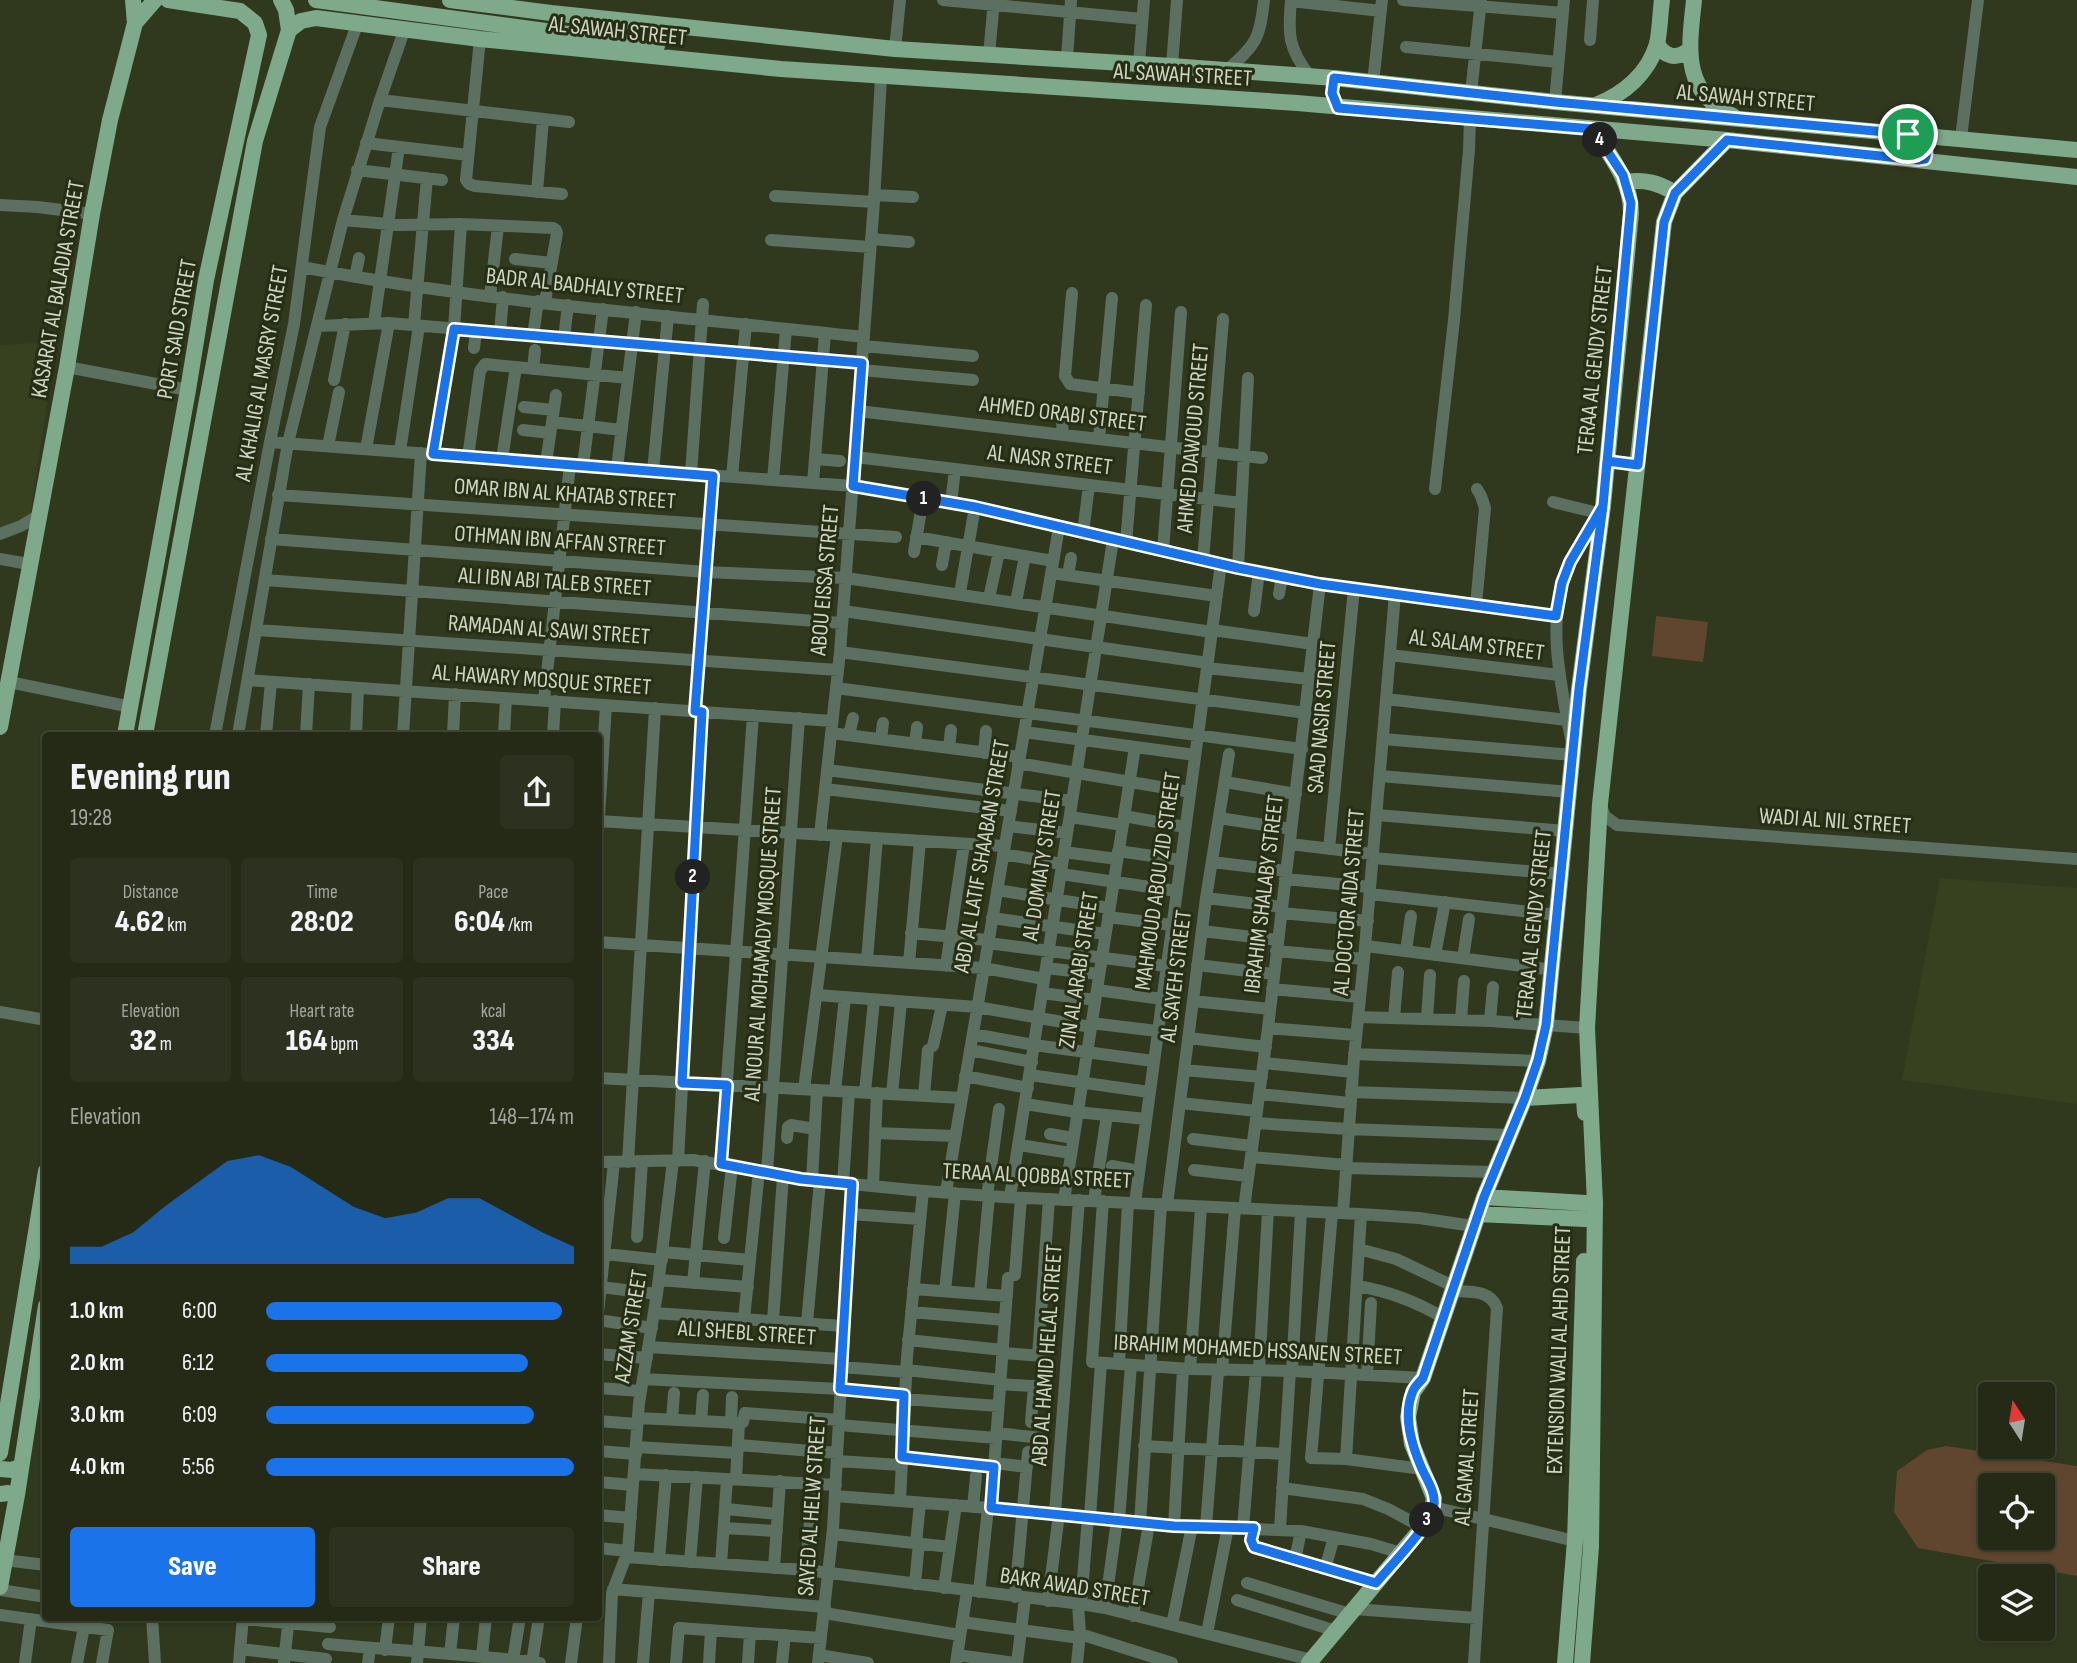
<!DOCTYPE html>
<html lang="en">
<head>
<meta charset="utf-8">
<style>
	:root { --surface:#242a16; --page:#2c321f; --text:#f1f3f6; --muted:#a3a7a1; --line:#414635; --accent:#1a73e8 }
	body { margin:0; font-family:"Sofia Sans Condensed",sans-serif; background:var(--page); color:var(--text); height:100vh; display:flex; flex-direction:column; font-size:26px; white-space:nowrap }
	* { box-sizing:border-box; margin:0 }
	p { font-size:23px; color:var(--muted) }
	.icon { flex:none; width:38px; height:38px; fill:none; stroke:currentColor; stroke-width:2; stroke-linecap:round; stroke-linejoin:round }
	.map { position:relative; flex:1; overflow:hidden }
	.panel { position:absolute; left:42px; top:732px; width:560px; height:889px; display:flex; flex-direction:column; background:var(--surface); border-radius:7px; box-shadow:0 2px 5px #0004,0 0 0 2px var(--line) }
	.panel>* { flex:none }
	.needle { width:46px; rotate:348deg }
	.buttons { position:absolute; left:1978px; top:1382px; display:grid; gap:14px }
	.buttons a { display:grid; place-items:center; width:77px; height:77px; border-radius:7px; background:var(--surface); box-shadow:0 2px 5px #0004,0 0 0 2px var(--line); font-size:35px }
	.pin { position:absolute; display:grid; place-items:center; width:60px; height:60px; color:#fff; margin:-30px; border:4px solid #fff; border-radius:50%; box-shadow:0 2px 7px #0007 }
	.km { position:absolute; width:35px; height:35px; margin:-18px; border-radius:50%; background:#222; color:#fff; font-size:19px; line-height:35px; text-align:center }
	.round { display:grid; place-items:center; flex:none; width:74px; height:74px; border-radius:7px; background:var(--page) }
	.summary { display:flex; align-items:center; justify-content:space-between; height:119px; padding:0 28px }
	h1 { font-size:38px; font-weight:800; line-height:52px }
	.stats { display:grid; grid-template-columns:repeat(3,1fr); gap:10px; height:119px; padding:7px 28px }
	.stats div { display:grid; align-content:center; border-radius:7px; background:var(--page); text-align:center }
	.stats b { font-size:30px; font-weight:800 }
	.stats small { font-size:19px; font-weight:400 }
	.stats p { font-size:19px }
	.chart { height:196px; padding:14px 28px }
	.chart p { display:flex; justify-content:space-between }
	.chart svg { width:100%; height:126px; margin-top:7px; fill:var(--accent); opacity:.7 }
	.primary-button { display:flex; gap:14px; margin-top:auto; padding:14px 28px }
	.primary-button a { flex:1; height:80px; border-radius:7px; background:var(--accent); color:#fff; font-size:28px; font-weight:800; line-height:80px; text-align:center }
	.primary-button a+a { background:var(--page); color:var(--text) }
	ul { padding:0 28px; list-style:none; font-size:23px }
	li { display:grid; grid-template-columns:112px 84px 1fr; align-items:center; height:52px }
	li i { height:18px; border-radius:9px; background:var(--accent) }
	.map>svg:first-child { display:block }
</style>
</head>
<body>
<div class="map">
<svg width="2077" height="1663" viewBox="0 0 2077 1663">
	<rect width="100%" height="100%" fill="#30381e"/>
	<!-- built -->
	<path fill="#374120" d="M56,342L30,519L0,532V345Z
		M1940,878L2077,888V1104L1902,1080Z"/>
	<!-- green -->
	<path fill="#60462e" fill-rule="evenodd" d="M1656,616L1708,622L1703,662L1652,656Z
		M1946,1446L2077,1466V1576L1918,1548L1894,1512L1897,1471L1927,1450ZM1990,1486H2042V1538H1990Z"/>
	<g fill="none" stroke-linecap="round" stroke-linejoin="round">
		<!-- minor -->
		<path stroke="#5b7060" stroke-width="12" d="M943,0L1142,19
			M1291,0C1288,34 1288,49 1310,76
			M1403,0L1563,13
			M1291,1L1381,11
			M480,39L466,180L469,184L475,186L562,194
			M1590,40L1593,0
			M1406,47L1558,62
			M895,49L900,0
			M989,55L994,0
			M1067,59L1071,0
			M1139,64L1144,0
			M1172,66L1177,0
			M1226,71C1256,45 1260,39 1264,0
			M1373,83L1382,0
			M1471,93L1481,0
			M380,100L569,122
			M1555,102L1564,0
			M1961,138L1978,0
			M366,143L468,155
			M357,170L442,180
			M537,192L543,119
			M874,195L913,197
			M775,196L874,202
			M0,205L38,207L92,214
			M343,220L399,225L461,224L553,228L556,230L557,233L545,302
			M871,239L909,242
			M771,240L870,247
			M515,259L552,263
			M302,267C487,303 677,316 864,337
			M355,277L359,258
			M1072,293L1065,376L1070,384L1139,393
			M490,296L498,226
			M374,323L399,147
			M414,325L427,178
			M317,326L389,323L862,363
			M500,333L503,297
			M533,336L538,301
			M564,338L568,305
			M863,346L973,356
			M474,348L476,331
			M67,367L188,390
			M533,369L535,350
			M861,370L973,380
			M334,380L345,324
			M524,407L554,410
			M1061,410L1063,435
			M858,411L1262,458
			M552,422L622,430
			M523,430L550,433
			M1099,439L1112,298
			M270,442L853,486L975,507L1238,568L1320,584L1556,616
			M328,446L339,392
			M366,449L389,323
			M400,451L419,326
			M433,454L454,329L461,224
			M468,457L480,371L485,364L628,378
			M855,457L1241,503
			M502,459L516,367
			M815,459L840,461
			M546,463L556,395
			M583,466L603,309
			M617,468L636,312
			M653,471L668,316
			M691,474L703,304
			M732,477L746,324
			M773,480L786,329
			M813,483L825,333
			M1435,489L1454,320L1469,150L1470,119
			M278,495L896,537
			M1553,502L1598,513
			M951,503L955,469
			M1083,533L1089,485
			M0,534L21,526L39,515
			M916,537L1053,561
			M271,539L706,572L846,578L1212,632
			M1126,543L1146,305
			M1163,551L1181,312
			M914,552L923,499
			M0,559L29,564
			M1203,560L1223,319
			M942,565L946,542
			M1238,568L1248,378
			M1051,573L1217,596
			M1068,575L1071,558
			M265,580L842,623
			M960,593L975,507
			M1279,594L1282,576
			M989,598L999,552
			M1016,602L1025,556
			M1476,605L1485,508L1481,496L1477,489
			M843,611L1208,663
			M1254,611L1259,572
			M257,630L838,670
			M1212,630L1313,644
			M840,652L1306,713
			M1390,655L1559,675
			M1207,668L1309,679
			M248,680L832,721
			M9,682L131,707
			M836,688L1302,749
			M1386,699L1567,720
			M544,700L570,465
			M695,711L714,476
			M1024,732L1195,755
			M831,733L1020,757
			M215,735L270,442L294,324L320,127L358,22
			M238,735L288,443L343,220L380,100L405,28
			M266,735L271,682
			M306,735L309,684
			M356,735L358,688
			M403,735L421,453
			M453,735L455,694
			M504,735L506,698
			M553,735L555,701
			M849,735L853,718
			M881,739L883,723
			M1383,739L1573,755
			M1571,739C1560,681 1545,616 1570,561C1579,543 1591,526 1601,509
			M915,744L917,727
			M949,748L951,730
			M984,753L986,731
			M1018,763L1190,792
			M827,770L1072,801
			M1380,776L1570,792
			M1225,782L1296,794
			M825,789L1011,811
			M1600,804L1605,816L1617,825L2077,859
			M1377,815L1566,831
			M1124,816L1185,827
			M1070,817L1123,825
			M1219,818L1291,829
			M598,821L1004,846
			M1008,826L1067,833
			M598,833L606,705
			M820,835L840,652L874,202L881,77
			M1290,844L1373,854
			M1329,849L1354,588
			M1118,851L1181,860
			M1064,852L1117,859
			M1003,854L1062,864
			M1373,858L1561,874
			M1212,862L1286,871
			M1061,874L1177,891
			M1285,879L1370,887
			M997,890L1109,908
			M1370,894L1558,915
			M1206,898L1282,907
			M1281,913L1368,921
			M1108,917L1172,925
			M992,918L1105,934
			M1202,931L1278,940
			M911,933L988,940
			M598,942L984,968L1044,979
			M988,943L1166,966
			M1366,946L1553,970
			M1276,951L1364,959
			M1406,951L1411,916
			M1435,955L1445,902
			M1463,958L1469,919
			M867,960L877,838
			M909,963L920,841
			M1197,965L1274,974
			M946,966L964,844
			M1046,968L1099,974
			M1272,989L1360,997
			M1097,990L1162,999
			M1042,993L1095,1000
			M817,995L977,1007L1091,1027
			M1193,1001L1270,1009
			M0,1012L46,1020
			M1358,1017L1490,1021L1587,1028
			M1394,1018L1398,972
			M1427,1019L1430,975
			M1461,1020L1464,981
			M1490,1021L1493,987
			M1091,1023L1157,1031
			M1519,1023L1523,990
			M1268,1028L1356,1035
			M973,1034L1034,1045L1153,1061
			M1188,1038L1266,1047
			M933,1046L942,1005
			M970,1050L1032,1062
			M1354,1054L1538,1061
			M1264,1063L1353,1072
			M1184,1070L1262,1077
			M1030,1075L1149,1092
			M965,1076L1028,1088
			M598,1078L962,1098
			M804,1089L837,836
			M835,1091L845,997
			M865,1092L874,1000
			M1351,1092L1525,1098
			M892,1094L901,1002
			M1259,1094L1350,1103
			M924,1096L928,1050
			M1180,1103L1257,1111
			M1025,1104L1077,1112L1146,1119
			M1256,1123L1348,1129L1509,1135
			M875,1133L955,1136
			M1050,1134L1073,1138
			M787,1138L788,1127L791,1125L815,1129
			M1193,1139L1252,1146
			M1019,1145L1071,1153
			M1251,1157L1346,1165
			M678,1161L702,711
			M598,1162L693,1160L801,1179L912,1190L1003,1197L1361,1214L1419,1218L1473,1226
			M628,1162L655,708
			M721,1164L753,715
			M1112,1166L1139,1171
			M1346,1168L1493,1172
			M1194,1170L1248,1176
			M767,1172L799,718
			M812,1180L817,1090
			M843,1184L849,1092
			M873,1186L877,1093
			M946,1192L1059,527
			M987,1196L999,1109
			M1010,1197L1113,540
			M1064,1200L1135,747
			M1094,1201L1107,1115
			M1103,1201L1092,1362L1190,1369L1292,1371L1423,1378
			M1135,1203L1221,564
			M1167,1205L1206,898L1229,754
			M1244,1209L1268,1028L1320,584
			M1332,1213L1311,1458L1346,1459L1422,1469
			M1343,1213L1354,1058L1364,959L1395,594
			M850,1214L920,1219
			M637,1237L642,1162
			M724,1238L732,1166
			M1359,1249L1396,1259L1453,1286
			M663,1252L750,1260
			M605,1254L662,1260
			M1015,1275L1021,1198
			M659,1280L748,1287
			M693,1283L705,1161
			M1357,1286C1388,1291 1415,1301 1442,1317
			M601,1287L657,1294
			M913,1289L1007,1296
			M945,1291L955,1193
			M1451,1291C1469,1292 1490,1289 1497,1308L1474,1663
			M980,1294L989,1196
			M911,1312L1005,1320
			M598,1313L614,1162
			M654,1313L844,1326
			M744,1319L759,1171
			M598,1320L652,1328
			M773,1321L783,1176
			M807,1323L820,1181
			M908,1340L1003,1350
			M649,1347L841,1359
			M1003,1353L1044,1356
			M598,1354L647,1358
			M1038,1356L1049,1199
			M1119,1364L1128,1203
			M841,1367L906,1372
			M1190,1369L1201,1207
			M906,1370L1001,1380
			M1222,1371L1235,1208
			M1259,1371L1268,1210
			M1292,1371L1301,1211
			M1367,1375L1371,1303
			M643,1379L840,1389L904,1395
			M1000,1384L1044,1387
			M598,1388L641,1391
			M904,1399L998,1406
			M638,1418L739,1423
			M672,1420L674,1393
			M598,1421L637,1424
			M701,1421L703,1395
			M1031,1422L1034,1386
			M731,1423L732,1397
			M839,1425L996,1438
			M996,1433L1042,1438
			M738,1445L837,1453
			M1144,1446L1284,1454
			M636,1447L737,1453
			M598,1451L636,1454
			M902,1457L994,1467
			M1346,1459L1361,1214
			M837,1461L901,1465
			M994,1463L1027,1467
			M634,1474L836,1485
			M736,1479L739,1423L743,1422L745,1413L839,1420
			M598,1482L633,1485
			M1282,1488L1363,1499L1388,1509L1422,1527
			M835,1496L1055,1513L1174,1526L1301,1531L1371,1544L1401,1553
			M900,1501L907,1357L923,1191
			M973,1507L976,1476
			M1433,1507L1575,1541
			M726,1509L778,1514
			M991,1509L1008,1278
			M1055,1513L1079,1200
			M598,1515L631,1518
			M1090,1517L1101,1363
			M1119,1520L1131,1365
			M1140,1523L1161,1204
			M1174,1526L1183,1369
			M1206,1527L1218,1371
			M724,1528L777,1531
			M1243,1528L1256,1371
			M1254,1528L1251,1540L1254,1547L1376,1583
			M1280,1529L1290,1371
			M833,1534L950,1547
			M916,1543L920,1503
			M598,1548L628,1551
			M626,1557L806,1570L1081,1604L1105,1608L1312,1660
			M4,1560L46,1565
			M659,1560L666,1475
			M1295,1560L1301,1531
			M690,1562L697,1477
			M721,1564L727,1479
			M774,1568L780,1481
			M1325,1569L1334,1537
			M806,1570L813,1483
			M1247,1583L1350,1614
			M915,1584L919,1543
			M944,1588L956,1505
			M613,1589L825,1607
			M0,1590L46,1597
			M979,1592L988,1508
			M1015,1597L1028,1452
			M1237,1600L1336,1631
			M1048,1601L1059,1514
			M1081,1604L1088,1517
			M1105,1608L1117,1520
			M1354,1609L1477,1618
			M824,1613L960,1635
			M0,1615L108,1630L102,1663
			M1133,1616L1149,1524
			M152,1617L155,1663
			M243,1619L330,1627
			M962,1622L1080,1638
			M1172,1625L1192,1526
			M1207,1633L1228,1527
			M1080,1634L1172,1663
			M328,1644C399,1651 469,1654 540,1663
			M240,1649L326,1659
			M385,1650L389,1617
			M450,1654L454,1617
			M819,1655L868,1663
			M957,1655L1015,1663
			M482,1656L486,1617
			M513,1660L520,1617
			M284,1662L289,1617
			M25,1663L31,1619
			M77,1663L86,1617
			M239,1663L243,1617
			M368,1663L370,1648
			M417,1663L421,1617
			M532,1663L539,1617
			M571,1663L577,1617
			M609,1663L612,1593L628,1551L639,1403L657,1294L673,1161
			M643,1663L649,1592
			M676,1663L679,1628L821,1638
			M709,1663L711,1630
			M748,1663L750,1633
			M782,1663L785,1635
			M818,1663L833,1529L852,1184
			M956,1663L967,1591
			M1017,1663L1025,1598
			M1077,1663L1080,1634L1078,1604"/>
		<!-- major -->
		<path stroke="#7fa98b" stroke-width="16" d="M316,0L657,46
			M450,0L551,13L895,49L1172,66L1334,78L1555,102L2077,150
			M1694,0C1689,48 1681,91 1733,116
			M135,23L155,0
			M289,30L301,21L316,18L480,39L781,69L1297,103L1727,140L2077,177
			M1657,43C1664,57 1676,60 1689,50
			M1596,105C1624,94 1648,74 1657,44C1660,31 1660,14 1662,0
			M1626,182C1645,179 1659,183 1675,193
			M0,727L67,367L92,214L110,120L135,23L133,0
			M125,735L188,390L206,280L259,35L255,23L240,11L168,0
			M145,735L255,141L289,30L286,10L281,0
			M1525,1098L1580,1095L1584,1099L1585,1113
			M1484,1197L1586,1203
			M1478,1214L1585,1219
			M0,1453L46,1171
			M0,1469L12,1470L21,1466
			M0,1494L8,1493L17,1495
			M0,1587L17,1495L46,1306
			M1309,1663L1417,1534L1431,1514L1434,1498L1412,1444L1408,1417L1413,1392L1423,1378L1484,1197L1525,1098L1538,1061L1546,1025L1579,689L1603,506L1631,213C1631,180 1610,156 1593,129
			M1565,1663L1575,1541L1584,1261
			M1582,1663L1591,1547L1595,1203L1587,1028L1600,804L1664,222L1675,193L1727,140"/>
	</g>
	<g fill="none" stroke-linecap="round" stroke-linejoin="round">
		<defs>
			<path id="route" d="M1908,134C1916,140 1931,147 1925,159L1918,160L1727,140L1675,193L1664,222L1638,465L1607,461L1603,506L1570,562L1562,583L1556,616L1320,584L1238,568L975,507L853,486L862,363L454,329L433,454L713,476L695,711L702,712L682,1083L727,1085L721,1164L801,1179L852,1184L840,1389L904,1395L902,1457L994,1467L991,1508L1174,1526L1254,1528L1251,1540L1254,1547L1376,1583C1390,1566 1430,1526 1434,1505C1436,1493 1427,1480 1422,1469C1412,1446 1402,1416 1413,1391C1415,1386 1420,1382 1423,1378L1484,1197L1525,1098L1538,1060L1546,1025L1579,689L1603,506L1631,203L1623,175L1593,129L1338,108L1332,93L1334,78L1555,102L1908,134"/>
		</defs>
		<!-- route casing -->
		<use href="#route" stroke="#fff" stroke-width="14"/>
		<!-- route -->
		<use href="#route" stroke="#1a73e8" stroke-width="9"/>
	</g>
	<g text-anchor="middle" stroke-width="6" stroke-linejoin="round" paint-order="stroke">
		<!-- street labels -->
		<g font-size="23" fill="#d0d5c5" stroke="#262e14">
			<text transform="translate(618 30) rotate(6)" y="8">AL SAWAH STREET</text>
			<text transform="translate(1183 74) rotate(3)" y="8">AL SAWAH STREET</text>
			<text transform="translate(1746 97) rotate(5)" y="8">AL SAWAH STREET</text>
			<text transform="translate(585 285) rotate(6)" y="8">BADR AL BADHALY STREET</text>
			<text transform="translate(57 289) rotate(-80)" y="8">KASARAT AL BALADIA STREET</text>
			<text transform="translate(176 329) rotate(-80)" y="8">PORT SAID STREET</text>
			<text transform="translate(1594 360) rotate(-84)" y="8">TERAA AL GENDY STREET</text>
			<text transform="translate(261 373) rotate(-80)" y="8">AL KHALIG AL MASRY STREET</text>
			<text transform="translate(1063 413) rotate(7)" y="8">AHMED ORABI STREET</text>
			<text transform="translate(1192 438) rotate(-85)" y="8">AHMED DAWOUD STREET</text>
			<text transform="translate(1050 459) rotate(7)" y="8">AL NASR STREET</text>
			<text transform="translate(565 493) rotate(4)" y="8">OMAR IBN AL KHATAB STREET</text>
			<text transform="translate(560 540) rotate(4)" y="8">OTHMAN IBN AFFAN STREET</text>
			<text transform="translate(824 580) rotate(-85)" y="8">ABOU EISSA STREET</text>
			<text transform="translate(555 581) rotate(4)" y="8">ALI IBN ABI TALEB STREET</text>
			<text transform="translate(549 629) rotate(4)" y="8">RAMADAN AL SAWI STREET</text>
			<text transform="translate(1477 644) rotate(7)" y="8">AL SALAM STREET</text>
			<text transform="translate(542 679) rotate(4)" y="8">AL HAWARY MOSQUE STREET</text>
			<text transform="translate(1321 717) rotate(-85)" y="8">SAAD NASIR STREET</text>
			<text transform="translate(1835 820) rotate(4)" y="8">WADI AL NIL STREET</text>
			<text transform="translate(981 856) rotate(-80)" y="8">ABD AL LATIF SHAABAN STREET</text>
			<text transform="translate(1041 865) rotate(-81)" y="8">AL DOMIATY STREET</text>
			<text transform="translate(1157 881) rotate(-82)" y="8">MAHMOUD ABOU ZID STREET</text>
			<text transform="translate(1263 894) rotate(-83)" y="8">IBRAHIM SHALABY STREET</text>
			<text transform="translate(1348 902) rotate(-85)" y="8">AL DOCTOR AIDA STREET</text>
			<text transform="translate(1533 924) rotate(-84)" y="8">TERAA AL GENDY STREET</text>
			<text transform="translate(762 944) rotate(-86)" y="8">AL NOUR AL MOHAMADY MOSQUE STREET</text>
			<text transform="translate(1078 970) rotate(-81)" y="8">ZIN AL ARABI STREET</text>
			<text transform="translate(1175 976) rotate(-83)" y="8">AL SAYEH STREET</text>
			<text transform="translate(1037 1175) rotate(3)" y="8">TERAA AL QOBBA STREET</text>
			<text transform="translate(630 1326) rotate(-81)" y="8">AZZAM STREET</text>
			<text transform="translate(747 1332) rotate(4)" y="8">ALI SHEBL STREET</text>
			<text transform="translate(1258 1349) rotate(3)" y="8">IBRAHIM MOHAMED HSSANEN STREET</text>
			<text transform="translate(1558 1350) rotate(-88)" y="8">EXTENSION WALI AL AHD STREET</text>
			<text transform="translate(1046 1355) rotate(-86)" y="8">ABD AL HAMID HELAL STREET</text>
			<text transform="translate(1466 1457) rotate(-86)" y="8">AL GAMAL STREET</text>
			<text transform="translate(811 1506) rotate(-86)" y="8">SAYED AL HELW STREET</text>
			<text transform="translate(1075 1586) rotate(9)" y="8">BAKR AWAD STREET</text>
		</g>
	</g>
</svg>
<div class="buttons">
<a><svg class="needle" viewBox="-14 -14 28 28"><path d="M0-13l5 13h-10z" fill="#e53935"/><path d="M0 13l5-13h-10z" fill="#a3a7a1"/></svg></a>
<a><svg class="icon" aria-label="locate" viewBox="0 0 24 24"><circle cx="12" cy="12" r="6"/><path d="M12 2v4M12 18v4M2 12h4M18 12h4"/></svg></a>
<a><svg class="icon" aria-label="layers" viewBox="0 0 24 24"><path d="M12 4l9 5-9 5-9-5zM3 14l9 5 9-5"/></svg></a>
</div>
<div class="pin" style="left:1908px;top:134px;background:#1e9e55"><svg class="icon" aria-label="arrive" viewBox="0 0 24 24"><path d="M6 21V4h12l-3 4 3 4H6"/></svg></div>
<b class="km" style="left:924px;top:499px">1</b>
<b class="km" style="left:693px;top:877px">2</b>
<b class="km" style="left:1427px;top:1520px">3</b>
<b class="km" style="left:1600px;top:140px">4</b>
<section class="panel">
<div class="summary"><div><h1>Evening run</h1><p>19:28</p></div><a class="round"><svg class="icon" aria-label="share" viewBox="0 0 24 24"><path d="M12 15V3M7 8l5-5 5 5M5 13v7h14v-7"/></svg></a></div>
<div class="stats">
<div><p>Distance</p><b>4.62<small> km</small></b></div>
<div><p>Time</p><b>28:02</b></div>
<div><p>Pace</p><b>6:04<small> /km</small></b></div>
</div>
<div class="stats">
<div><p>Elevation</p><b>32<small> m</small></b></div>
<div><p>Heart rate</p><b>164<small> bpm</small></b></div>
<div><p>kcal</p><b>334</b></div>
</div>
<div class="chart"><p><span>Elevation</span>148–174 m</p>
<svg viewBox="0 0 160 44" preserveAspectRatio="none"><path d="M0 44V38L10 38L20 33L30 24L40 16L50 8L60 6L70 10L80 17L90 24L100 28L110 26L120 21L130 21L140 27L150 33L160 38V44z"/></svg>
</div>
<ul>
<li><b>1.0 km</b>6:00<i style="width:96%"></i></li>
<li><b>2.0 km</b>6:12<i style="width:85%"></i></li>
<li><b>3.0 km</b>6:09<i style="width:87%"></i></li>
<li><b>4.0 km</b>5:56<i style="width:100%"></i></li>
</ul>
<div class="primary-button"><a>Save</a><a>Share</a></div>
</section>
</div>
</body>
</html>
